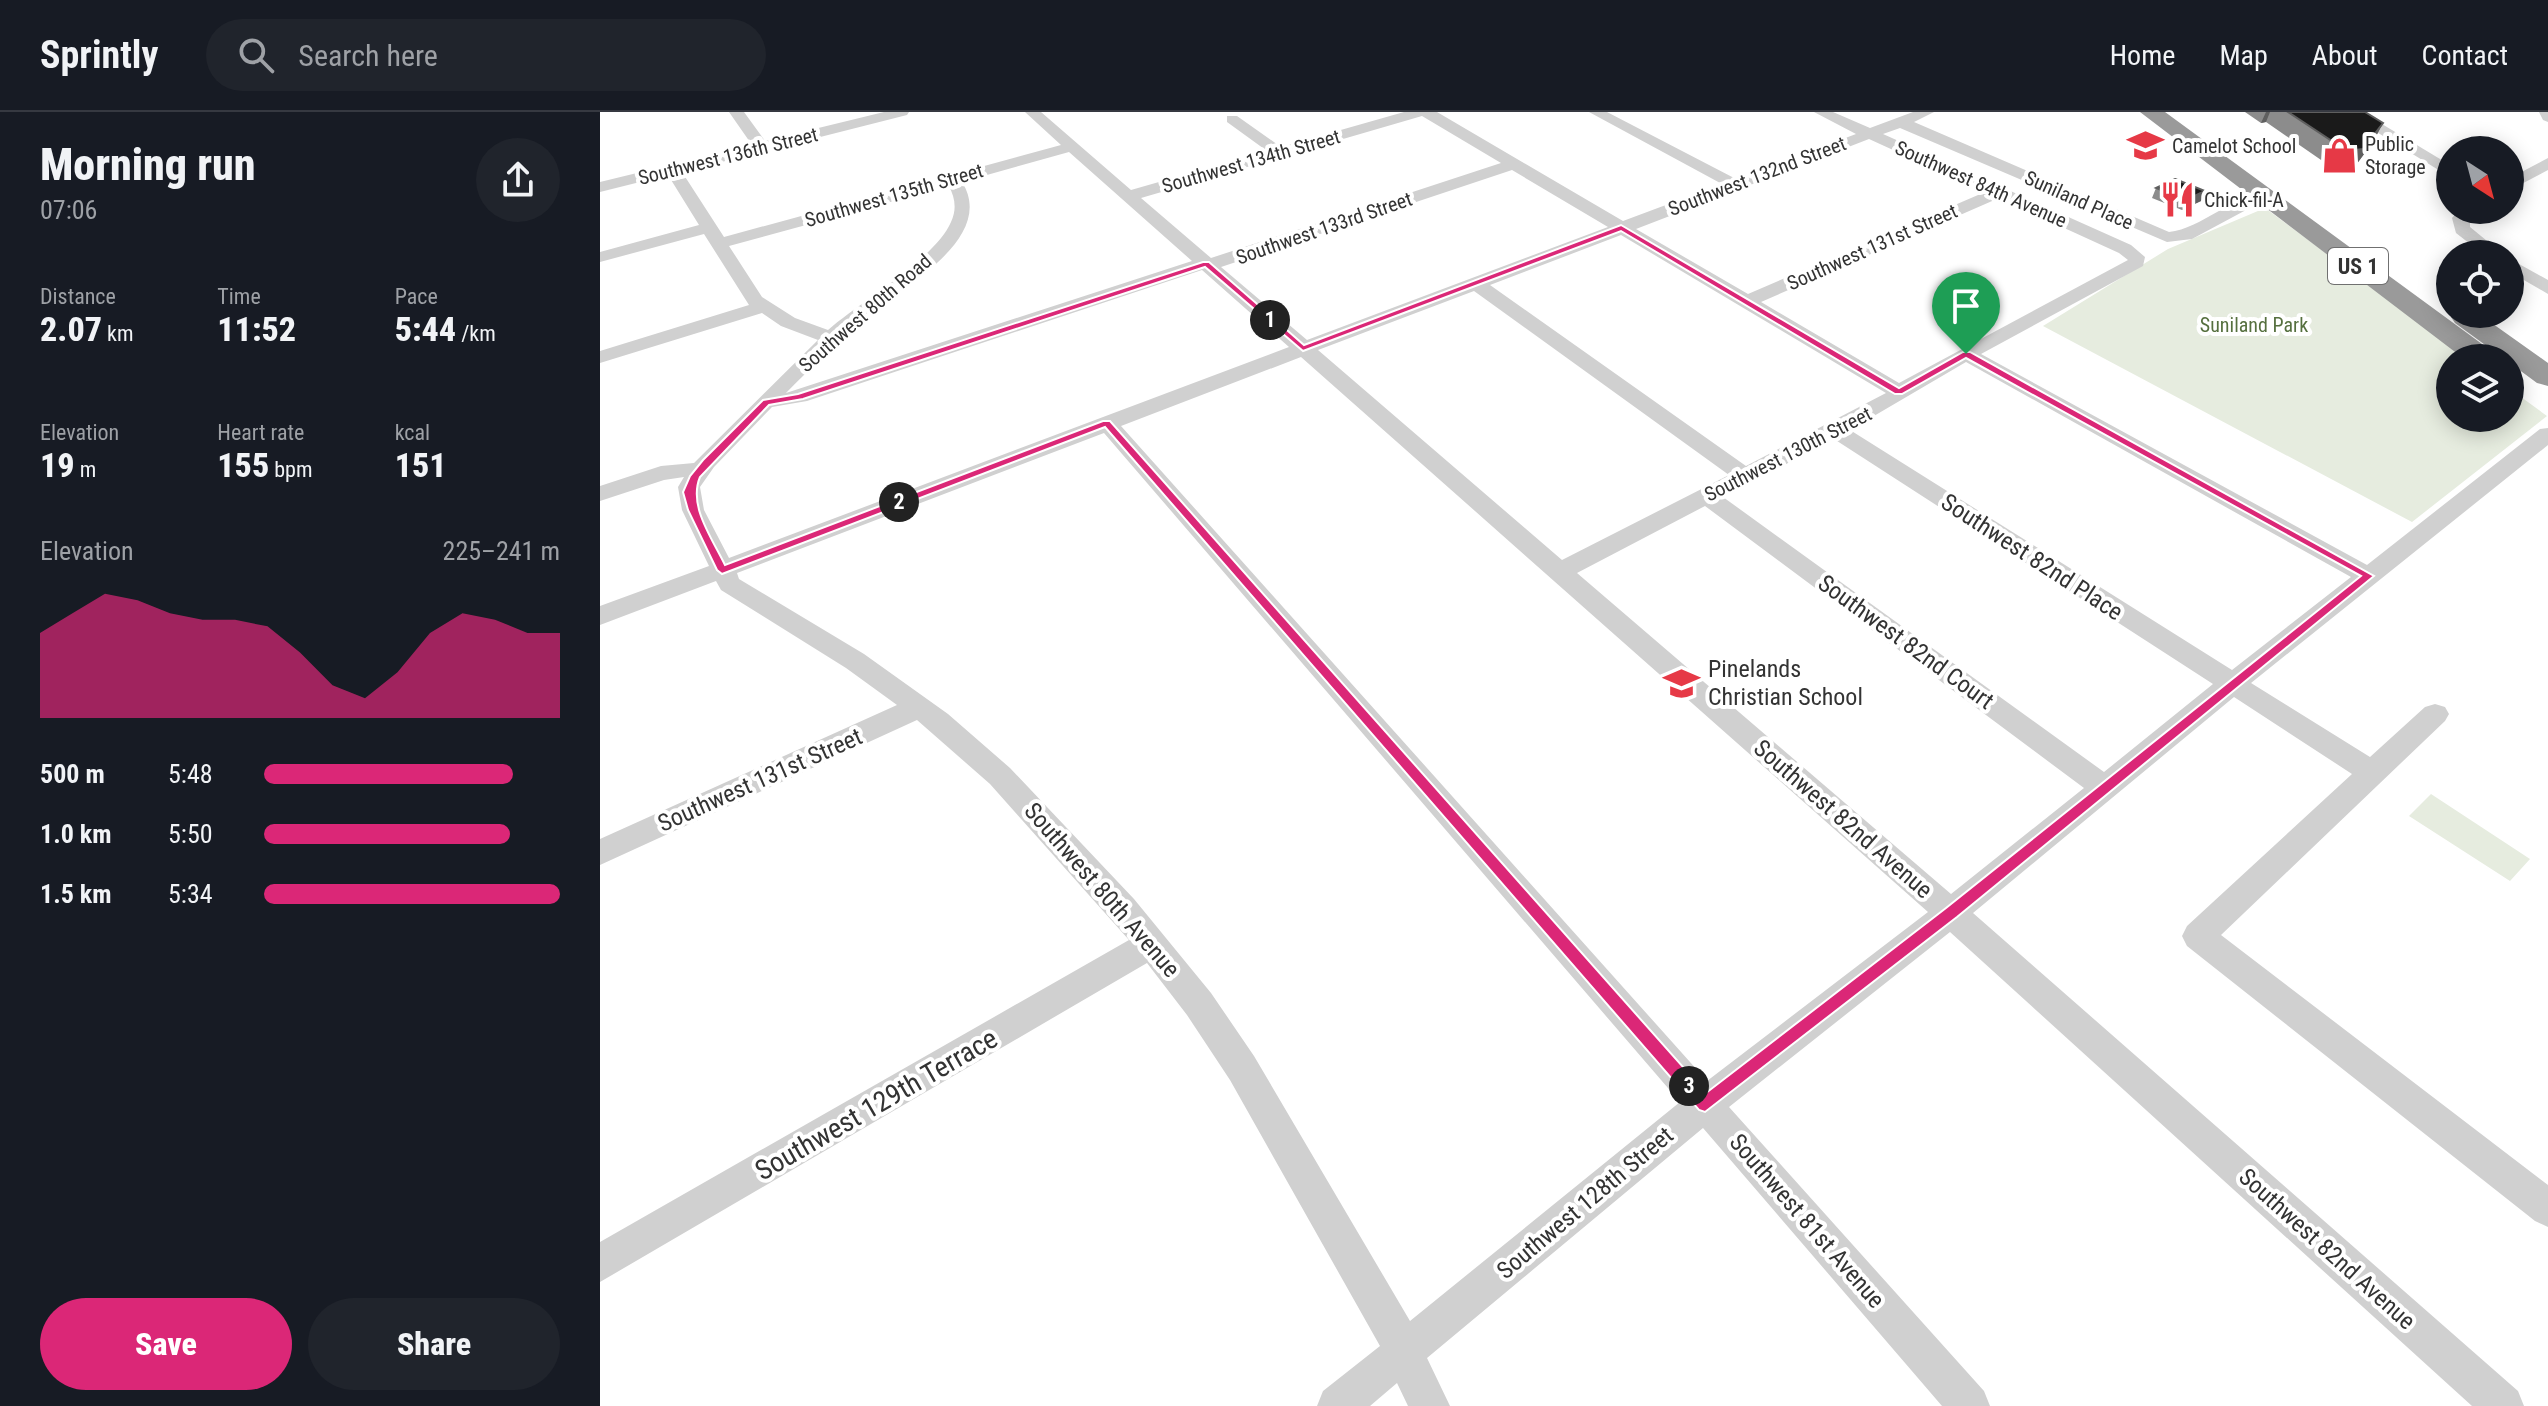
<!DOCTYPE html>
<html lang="en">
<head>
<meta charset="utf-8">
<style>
	:root { --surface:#171b24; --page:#20242c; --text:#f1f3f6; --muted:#9ea1a6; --line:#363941; --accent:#db2777 }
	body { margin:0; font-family:"Roboto Condensed",sans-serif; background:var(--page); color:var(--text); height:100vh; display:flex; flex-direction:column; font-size:30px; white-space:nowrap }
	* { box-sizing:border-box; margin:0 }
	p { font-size:26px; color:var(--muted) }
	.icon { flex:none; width:44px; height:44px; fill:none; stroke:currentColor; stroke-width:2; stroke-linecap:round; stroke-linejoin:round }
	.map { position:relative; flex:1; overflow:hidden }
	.panel { display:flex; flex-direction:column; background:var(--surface); width:600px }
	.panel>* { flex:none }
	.needle { width:52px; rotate:144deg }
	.tools { position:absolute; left:1836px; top:24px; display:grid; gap:16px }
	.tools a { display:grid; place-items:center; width:88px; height:88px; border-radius:50%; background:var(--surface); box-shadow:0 4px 20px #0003; font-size:40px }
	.pin { position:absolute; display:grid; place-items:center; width:68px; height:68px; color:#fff; margin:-82px -34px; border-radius:50% 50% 50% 0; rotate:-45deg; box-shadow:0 0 8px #0007 }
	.pin .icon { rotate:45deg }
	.km { position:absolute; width:40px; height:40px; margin:-20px; border-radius:50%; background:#222; color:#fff; font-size:22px; line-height:40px; text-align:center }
	.round { display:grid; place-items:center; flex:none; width:84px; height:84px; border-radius:42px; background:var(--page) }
	.summary { display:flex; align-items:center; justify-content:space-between; height:136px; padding:0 40px }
	h1 { font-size:44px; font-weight:800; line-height:60px }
	.metrics { display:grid; grid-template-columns:repeat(3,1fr); gap:12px; height:136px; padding:8px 40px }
	.metrics div { display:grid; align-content:center }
	.metrics b { font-size:34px; font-weight:800 }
	.metrics small { font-size:22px; font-weight:400 }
	.metrics p { font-size:22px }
	.chart { height:224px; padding:16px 40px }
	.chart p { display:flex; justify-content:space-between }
	.chart svg { width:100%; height:144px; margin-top:8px; fill:var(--accent); opacity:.7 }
	.action { display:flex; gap:16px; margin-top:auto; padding:16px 40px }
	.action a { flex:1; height:92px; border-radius:48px; background:var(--accent); color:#fff; font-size:32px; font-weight:800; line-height:92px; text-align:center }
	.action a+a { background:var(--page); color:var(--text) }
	ul { padding:0 40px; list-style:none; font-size:26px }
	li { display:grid; grid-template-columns:128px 96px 1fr; align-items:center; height:60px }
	li i { height:20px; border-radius:10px; background:var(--accent) }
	header { display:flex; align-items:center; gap:48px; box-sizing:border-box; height:112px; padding:0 40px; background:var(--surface); border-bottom:2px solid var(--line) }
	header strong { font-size:38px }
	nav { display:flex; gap:44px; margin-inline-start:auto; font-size:28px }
	.search { width:560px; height:72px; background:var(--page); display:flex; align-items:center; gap:20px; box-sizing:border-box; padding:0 28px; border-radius:44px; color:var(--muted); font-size:30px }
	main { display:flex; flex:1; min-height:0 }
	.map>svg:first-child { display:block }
</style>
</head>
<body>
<header>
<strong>Sprintly</strong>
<div class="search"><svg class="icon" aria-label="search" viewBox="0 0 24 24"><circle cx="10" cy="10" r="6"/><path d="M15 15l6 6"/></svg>Search here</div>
<nav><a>Home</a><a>Map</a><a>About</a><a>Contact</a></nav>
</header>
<main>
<section class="panel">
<div class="summary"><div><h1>Morning run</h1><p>07:06</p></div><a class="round"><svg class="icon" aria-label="share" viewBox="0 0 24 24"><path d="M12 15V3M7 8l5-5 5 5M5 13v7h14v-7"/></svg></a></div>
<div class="metrics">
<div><p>Distance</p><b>2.07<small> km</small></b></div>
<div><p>Time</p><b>11:52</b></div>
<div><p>Pace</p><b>5:44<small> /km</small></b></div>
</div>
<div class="metrics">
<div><p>Elevation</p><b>19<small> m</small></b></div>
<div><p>Heart rate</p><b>155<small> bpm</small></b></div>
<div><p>kcal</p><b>151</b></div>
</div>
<div class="chart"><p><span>Elevation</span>225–241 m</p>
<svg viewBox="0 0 160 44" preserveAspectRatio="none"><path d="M0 44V18L10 12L20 6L30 8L40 12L50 14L60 14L70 16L80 24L90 34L100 38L110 30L120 18L130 12L140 14L150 18L160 18V44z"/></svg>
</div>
<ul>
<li><b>500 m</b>5:48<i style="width:84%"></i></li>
<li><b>1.0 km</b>5:50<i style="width:83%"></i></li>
<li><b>1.5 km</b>5:34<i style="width:100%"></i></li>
</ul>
<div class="action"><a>Save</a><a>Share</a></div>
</section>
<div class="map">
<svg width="1948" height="1294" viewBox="0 0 1948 1294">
	<rect width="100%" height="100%" fill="#fff"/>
	<!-- green -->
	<path fill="#e6ecdf" d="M1665,96L1868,246H1850V306H1910V277L1947,304L1812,410L1443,214L1568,137Z
		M1831,682L1930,747L1910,769L1809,704Z"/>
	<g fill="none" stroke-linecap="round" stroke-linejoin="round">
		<!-- minor -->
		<path fill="#d0d0d0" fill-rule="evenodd" d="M129,0H144L165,29L284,0H309L307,3L82,60L124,125L461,33L425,0H441L531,78L667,39L627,10V4H637L681,35L804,0H837L1023,109L1122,72L989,0H1007L1136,67L1256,22L1214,0H1233L1270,16L1313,0H1334L1314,10L1569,120C1605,116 1636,77 1675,84L1677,88L1675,92L1646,98L1592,127L1567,130L1300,16L1283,22L1531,133L1545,145L1543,154L1381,242L1767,453L1940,317L1948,316V333L1651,571L1770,645L1825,595L1835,592L1845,595L1849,602L1845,609L1621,823L1948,1073V1115L1935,1109L1587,834L1582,824L1587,814L1752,662L1634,585L1373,801L1918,1279L1924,1294H1872L1350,820L1129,995L1384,1279L1390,1294H1342L1103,1016L827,1246L850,1294H808L797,1271L770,1294H717L723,1279L780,1234L630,968L587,903L547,851L0,1170V1130L529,828L390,672L317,608L0,753V727L297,593L246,556L121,478L116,469L0,513V494L109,454L82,398L78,375L84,365L64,368L0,389V374L61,354L94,351L218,228L181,214L162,201L0,251V239L149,193L104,122L0,150V140L99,113L68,63L0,80V70L152,33ZM822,4L901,51L611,146L541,86ZM1269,27L1385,80L1148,182L1036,117ZM469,40L592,149L186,281C211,256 236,230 263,207C298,178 398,127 362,70ZM912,58L1008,115L707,228L621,155ZM349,74C355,86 357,97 351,110C336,146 260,190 228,218L195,206L162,185L129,134ZM1399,86L1519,141L1528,148L1299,271L1161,190ZM1021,123L1286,281L1146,354L890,173ZM602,158L689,235L129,446L104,398L100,375L114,355L172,295L207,289ZM874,179L1129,363L962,448L718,238ZM701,245L1328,800L1107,969L521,314ZM1366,250L1751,465L1632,558L1250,318ZM504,321L1080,990L810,1209L654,944L611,881L534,787L410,656L348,602L264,542L139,467L137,461ZM1234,327L1613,572L1504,660L1123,385ZM1105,394L1484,676L1351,782L977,461Z
			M1744,0H1762L1850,53V65Z
			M1939,0H1948V10L1943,8Z
			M1948,46V58L1910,78V66Z
			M1859,98H1877L1870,107V115L1903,142H1883L1856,121L1852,106Z
			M1910,147L1948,168V182L1910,160Z"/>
		<!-- highway -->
		<path fill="#9a9a9a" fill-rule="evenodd" d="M1540,0H1565L1893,240L1897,246H1863Z
			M1853,202H1879L1948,251V274L1937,271L1910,251V246H1903L1855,211L1851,205Z"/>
	</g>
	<!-- wall -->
	<path fill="#8c8c8c" d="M1645,0H1765L1783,11L1773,30L1753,57L1737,59L1666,10L1661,11Z
		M1556,76L1605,79L1601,89L1582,98L1552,86Z"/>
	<!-- shaded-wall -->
	<path fill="#5f5f5f" d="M1666,0H1670L1666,10L1661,11Z
		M1783,11L1773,30L1753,57L1737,59L1747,39Z
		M1605,79L1601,89L1582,98L1586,88Z"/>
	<!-- building -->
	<path fill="#1a1a1a" stroke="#5f5f5f" stroke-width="2" d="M1688,0H1765L1783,11L1763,37L1747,39Z
		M1575,67L1605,79L1586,88L1556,76Z"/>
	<!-- route -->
	<path fill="#db2777" stroke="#fff" stroke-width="2" fill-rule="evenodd" d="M1021,113L1299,276L1363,240H1370L1774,464L1357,805L1105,1000L1099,998L505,315L122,462L117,458L88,398L83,380L90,364L103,348L163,288L198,282L603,150H609L704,233ZM1021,119L1295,282H1302L1366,246L1761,464L1346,796L1106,981L510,309H503L125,453C112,426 88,394 100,365L169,293L203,287L605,155L703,239Z"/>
	<!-- icons -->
	<defs>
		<symbol id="school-bare" viewBox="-9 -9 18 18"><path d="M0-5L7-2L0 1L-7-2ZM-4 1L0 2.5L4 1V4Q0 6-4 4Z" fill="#e63946" stroke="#fff" stroke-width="2.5" paint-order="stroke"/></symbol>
		<symbol id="shop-bare" viewBox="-9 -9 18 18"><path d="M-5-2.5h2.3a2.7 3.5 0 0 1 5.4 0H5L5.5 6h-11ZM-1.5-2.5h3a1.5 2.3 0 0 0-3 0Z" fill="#e63946" stroke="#fff" stroke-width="2.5" paint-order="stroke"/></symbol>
		<symbol id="restaurant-bare" viewBox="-9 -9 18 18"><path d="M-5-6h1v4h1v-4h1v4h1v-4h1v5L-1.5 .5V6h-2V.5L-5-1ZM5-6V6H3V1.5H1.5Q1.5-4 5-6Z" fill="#e63946" stroke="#fff" stroke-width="2.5" paint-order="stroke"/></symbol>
	</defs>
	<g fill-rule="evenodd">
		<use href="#school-bare" x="1520" y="8" width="51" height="51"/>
		<use href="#shop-bare" x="1714" y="18" width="51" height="51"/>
		<use href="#restaurant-bare" x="1552" y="62" width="51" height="51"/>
		<use href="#school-bare" x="1056" y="546" width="51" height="51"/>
	</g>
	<g text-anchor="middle" stroke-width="8" stroke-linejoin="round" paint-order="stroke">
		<!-- far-poi labels -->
		<g font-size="20" fill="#333" stroke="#fff" text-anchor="start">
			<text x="1765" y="39">Public<tspan x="1765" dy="23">Storage</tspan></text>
			<text x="1572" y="41">Camelot School</text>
			<text x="1604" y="95">Chick-fil-A</text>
		</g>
		<!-- far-street labels -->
		<g font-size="20" fill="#333" stroke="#fff">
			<text transform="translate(128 44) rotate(-14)" y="7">Southwest 136th Street</text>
			<text transform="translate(651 49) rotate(-16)" y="7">Southwest 134th Street</text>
			<text transform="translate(1157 64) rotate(-21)" y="7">Southwest 132nd Street</text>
			<text transform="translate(1381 72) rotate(24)" y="7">Southwest 84th Avenue</text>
			<text transform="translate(294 83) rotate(-16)" y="7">Southwest 135th Street</text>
			<text transform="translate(1479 88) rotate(24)" y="7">Suniland Place</text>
			<text transform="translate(724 116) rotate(-19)" y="7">Southwest 133rd Street</text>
			<text transform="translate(1272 135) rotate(-24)" y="7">Southwest 131st Street</text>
			<text transform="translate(265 201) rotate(-41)" y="7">Southwest 80th Road</text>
			<text transform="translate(1188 342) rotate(-27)" y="7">Southwest 130th Street</text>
		</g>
		<!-- far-park labels -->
		<g font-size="20" fill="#56703f" stroke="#fff">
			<text x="1654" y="220">Suniland Park</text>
		</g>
		<!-- shield labels -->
		<rect fill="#fff" stroke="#707070" stroke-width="2" x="1728" y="136" width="60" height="36" rx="6"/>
		<g font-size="22" font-weight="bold" fill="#333">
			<text x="1758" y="162">US 1</text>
		</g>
		<!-- street labels -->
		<g font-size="24" fill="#333" stroke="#fff">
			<text transform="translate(1432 445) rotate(33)" y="8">Southwest 82nd Place</text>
			<text transform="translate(1306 530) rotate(36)" y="8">Southwest 82nd Court</text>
			<text transform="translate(160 668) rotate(-24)" y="8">Southwest 131st Street</text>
			<text transform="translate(1243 707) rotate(41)" y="8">Southwest 82nd Avenue</text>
			<text transform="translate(502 778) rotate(49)" y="8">Southwest 80th Avenue</text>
			<text transform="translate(985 1091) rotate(-40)" y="8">Southwest 128th Street</text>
			<text transform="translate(1207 1109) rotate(49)" y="8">Southwest 81st Avenue</text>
			<text transform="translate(1727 1137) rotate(42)" y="8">Southwest 82nd Avenue</text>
		</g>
		<!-- poi labels -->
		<g font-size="24" fill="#333" stroke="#fff" text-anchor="start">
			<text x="1108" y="565">Pinelands<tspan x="1108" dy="28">Christian School</tspan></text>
		</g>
		<!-- near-street labels -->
		<g font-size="28" fill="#333" stroke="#fff">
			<text transform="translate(276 992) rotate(-30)" y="10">Southwest 129th Terrace</text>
		</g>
	</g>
</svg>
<div class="tools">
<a><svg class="needle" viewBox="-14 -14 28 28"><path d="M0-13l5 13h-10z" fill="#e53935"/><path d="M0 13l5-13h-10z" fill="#9ea1a6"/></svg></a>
<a><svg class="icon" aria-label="locate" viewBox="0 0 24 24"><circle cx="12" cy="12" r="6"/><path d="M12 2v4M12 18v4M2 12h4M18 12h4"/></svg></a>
<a><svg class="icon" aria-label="layers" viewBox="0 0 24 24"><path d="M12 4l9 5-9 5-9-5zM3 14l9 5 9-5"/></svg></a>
</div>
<div class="pin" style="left:1366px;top:242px;background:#1e9e55"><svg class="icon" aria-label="arrive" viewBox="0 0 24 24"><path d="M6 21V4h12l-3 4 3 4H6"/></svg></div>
<b class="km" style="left:670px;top:208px">1</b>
<b class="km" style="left:299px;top:390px">2</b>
<b class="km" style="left:1089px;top:974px">3</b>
</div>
</main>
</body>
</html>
